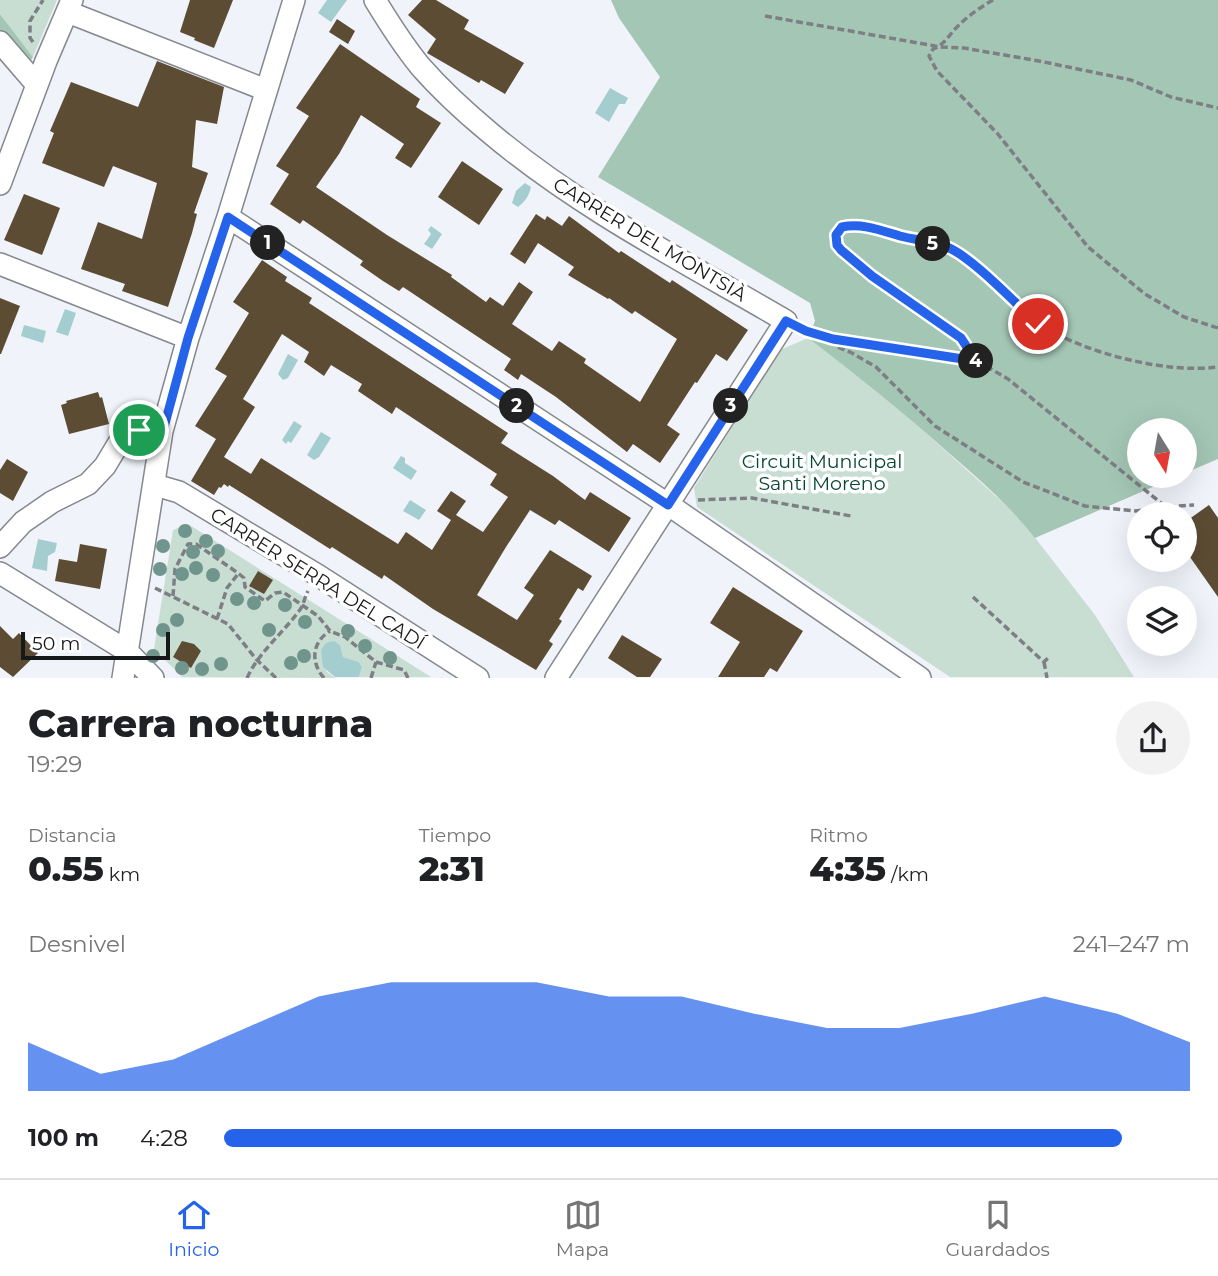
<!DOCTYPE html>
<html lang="es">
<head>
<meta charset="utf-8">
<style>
	:root { --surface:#fff; --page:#f2f2f2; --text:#202124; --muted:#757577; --line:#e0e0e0; --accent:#2563eb }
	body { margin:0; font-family:Montserrat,sans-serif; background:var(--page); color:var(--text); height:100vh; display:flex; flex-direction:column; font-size:26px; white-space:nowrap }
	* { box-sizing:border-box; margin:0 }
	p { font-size:23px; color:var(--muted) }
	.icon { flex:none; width:38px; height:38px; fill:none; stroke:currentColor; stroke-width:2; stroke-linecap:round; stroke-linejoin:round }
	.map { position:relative; height:678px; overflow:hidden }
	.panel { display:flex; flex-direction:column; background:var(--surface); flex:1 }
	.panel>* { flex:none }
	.needle { width:46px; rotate:169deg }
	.controls { position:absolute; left:1127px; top:418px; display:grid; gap:14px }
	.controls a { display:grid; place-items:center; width:70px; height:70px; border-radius:50%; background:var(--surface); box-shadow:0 7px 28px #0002; font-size:35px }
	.scale { position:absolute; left:21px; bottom:18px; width:149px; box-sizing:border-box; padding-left:7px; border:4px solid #17181a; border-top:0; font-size:19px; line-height:24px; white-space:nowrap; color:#17181a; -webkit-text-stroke:5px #fff; paint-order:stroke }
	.pin { position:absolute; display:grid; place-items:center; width:60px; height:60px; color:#fff; margin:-30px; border:4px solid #fff; border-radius:50%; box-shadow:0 2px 7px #0007 }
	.km { position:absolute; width:35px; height:35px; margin:-18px; border-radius:50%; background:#222; color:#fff; font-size:19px; line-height:35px; text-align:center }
	.round { display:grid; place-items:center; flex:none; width:74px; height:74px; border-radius:37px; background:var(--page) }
	.headline { display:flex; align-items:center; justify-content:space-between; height:119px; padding:0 28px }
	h1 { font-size:38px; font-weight:800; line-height:52px }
	.stats { display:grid; grid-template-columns:repeat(3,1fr); gap:10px; height:119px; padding:7px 28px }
	.stats div { display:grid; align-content:center }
	.stats b { font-size:35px; font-weight:800 }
	.stats small { font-size:19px; font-weight:400 }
	.stats p { font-size:19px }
	.chart { height:196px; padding:14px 28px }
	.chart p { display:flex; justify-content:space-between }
	.chart svg { width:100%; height:126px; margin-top:7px; fill:var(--accent); opacity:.7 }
	ul { padding:0 28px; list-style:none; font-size:23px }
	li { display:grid; grid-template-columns:112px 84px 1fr; align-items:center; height:52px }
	li i { height:18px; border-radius:9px; background:var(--accent) }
	.tab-bar { display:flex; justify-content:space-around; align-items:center; height:98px; border-top:2px solid var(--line); background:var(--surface); font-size:19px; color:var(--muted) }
	.tab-bar a { display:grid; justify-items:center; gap:4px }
	.tab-bar .active { color:var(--accent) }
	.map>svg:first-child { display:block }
</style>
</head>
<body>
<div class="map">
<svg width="1218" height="678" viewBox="0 0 1218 678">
	<rect width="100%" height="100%" fill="#f0f3fa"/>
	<!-- green -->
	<path fill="#c9ded3" d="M0,0H57L33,57L0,14Z
		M808,338L886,397L1019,517L1095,615L1134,677H950L697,507L694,488L780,350Z
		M188,524L431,677H359L362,667L359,662L343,657L338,643L326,671L335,678L182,677L154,649L173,530Z"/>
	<!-- forest -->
	<path fill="#a4c6b5" d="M611,0H1218V459L1185,473V430H1139V476H1178L1035,538C1010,506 981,481 950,454C904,413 857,375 808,338L815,321L810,303L598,177L660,77L619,18Z
		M0,14L33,57L27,66L0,32Z"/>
	<!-- water -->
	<path fill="#a4cdd0" d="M327,0H347L331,22L318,13Z
		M610,88L628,98L625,104H619L609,122L595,113Z
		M525,183L531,187C529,196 525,202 518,207L512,203L516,191Z
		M431,226L442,234L432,249L424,244L431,234L428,230Z
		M65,309L76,313L68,336L56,332Z
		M24,325L46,331L43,343L21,336Z
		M288,354L298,360L288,378L283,380L278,374Z
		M294,421L302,426L291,443L288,441L286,444L282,440Z
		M321,432L331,438L319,457L314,460L307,455Z
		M401,456L405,458V463L417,471L411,480L393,468Z
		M410,500L426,510L419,520L403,511Z
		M38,539L57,543L55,552L48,556L47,571L32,568Z
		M334,641L340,645L343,657L359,662L362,667L359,677H335L323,667L321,650L326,643Z"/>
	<!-- building -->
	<path fill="#5d4c34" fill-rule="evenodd" d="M190,0H233L214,48L194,40L195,38L180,32Z
		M422,0H436L469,20L464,29L524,63L505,94L481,80L479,83L427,53L436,39L408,15Z
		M337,19L355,31L348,44L329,32Z
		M340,44L420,99L416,107L441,123L411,168L395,158L404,144L361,115L339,154L316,187L387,235L452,275L451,277L486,302L490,297L503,306L519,282L533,292L512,324L552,351L559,341L586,359L584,363L640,402L677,339L635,311L632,314L609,298L608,299L568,275L574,267L538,243L525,264L510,254L536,214L545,220L547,216L562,226L569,216L619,253L621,251L670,283L672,280L748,330L727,361L716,354L697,383L695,382L667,425L680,434L660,463L633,444L627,452L556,397L521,374L518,380L504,370L511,359L403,287L399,291L383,281L360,265L363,261L303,220L300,224L270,204L289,174L276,166L309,116L296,108Z
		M157,61L224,87L217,124L196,120L192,167L208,173L194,213L197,214L192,233L168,307L122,291L125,284L81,269L98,222L142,239L157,183L113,166L104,187L42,163L54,133L50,131L71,82L138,107Z
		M462,161L503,189L479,225L438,197Z
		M24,194L60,208L42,255L4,240Z
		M262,260L287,277L285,281L312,298L309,303L508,433L501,443L553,476L585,500L590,492L631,518L609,552L559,520L555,525L530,510L506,547L477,595L517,620L534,595L524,588L550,550L592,576L583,591L578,588L559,619L562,621L549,641L553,644L536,670L433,609L384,575L382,579L332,547L330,549L229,485L228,487L224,484L221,488L219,487L214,495L191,481L216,439L195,426L227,376L215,369L249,313L233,302ZM282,334L309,352L304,362L324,376L331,365L362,384L358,391L392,414L396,407L497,474L490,485L508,497L483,532L456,515L466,501L451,491L437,511L451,520L432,550L406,532L398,544L261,458L251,474L224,457L255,407L243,399Z
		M0,298L20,306L1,354H0Z
		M98,392L100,398L102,397L109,424L69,434L61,405L67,403L66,401Z
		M7,459L28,472L13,501L0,493V470Z
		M1209,505L1218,518V597L1185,550V522Z
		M80,544L107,549L100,589L55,581L59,559L77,562Z
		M258,571L273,580L264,594L249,586Z
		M733,587L803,631L777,672L770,668L764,677H718L740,642L710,623Z
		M0,626L13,639L19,633L38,653L13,677L0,667Z
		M622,635L662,659L650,677H637L608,658Z
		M182,641L194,644L201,651L191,668L173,657Z"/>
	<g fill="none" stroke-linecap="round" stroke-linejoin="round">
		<defs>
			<path id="street" d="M375,0C389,23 403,45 420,66C441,90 465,112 489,132C579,208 685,262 786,321L556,678
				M68,12L266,90
				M0,42L37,85
				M0,184L46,61L72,0
				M228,217L669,505L920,678
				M0,264L188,338
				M155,485L179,492L319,576L478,678
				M0,547L23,522L52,502L88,484L105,466L120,441L139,431H162
				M0,573L127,651L153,678
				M123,678L162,431L188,338L228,217L294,0"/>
		</defs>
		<!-- street casing -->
		<use href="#street" stroke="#85888e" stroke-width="24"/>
		<!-- path -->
		<path stroke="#7d7f84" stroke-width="3.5" stroke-dasharray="7 3.5" stroke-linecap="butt" d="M993,0C981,7 969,15 959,25C950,33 945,45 933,49L929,56L937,71L997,133L1088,247L1145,294L1184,317L1218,328
			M765,16L941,47L964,48L1039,61L1131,80L1171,97L1218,108
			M33,42L30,38V21L43,0
			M802,329L823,337L855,344L977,361L1008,379L1166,507L1194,505
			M833,339L835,346L852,353L876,367L935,426L1023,482L1085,506L1136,511L1166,507
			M977,361L961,338L872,276L841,250L837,245L836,235L842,227C862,223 880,230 899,235C914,240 931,241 946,246C979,257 1009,305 1039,324C1084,353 1166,374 1218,367
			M698,500L752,498L851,516
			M155,588L228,624L256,659L276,678
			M173,596L175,569L188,544H196L238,573L244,578L245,587L265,601L275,593L283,592L318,616L330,631L345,637L376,662L404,670L408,678
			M973,597L1044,662L1048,658
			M217,619L227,588L238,574
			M1044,662L1047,678
			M247,678C259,652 282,634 299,611C304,605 304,598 308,591
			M324,678C310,662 312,642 330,631
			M371,678L376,662"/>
		<!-- street -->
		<use href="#street" stroke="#fff" stroke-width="21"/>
	</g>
	<!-- trees -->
	<g fill="#6f958c">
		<circle cx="185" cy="531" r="7"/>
		<circle cx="206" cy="541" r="7"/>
		<circle cx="163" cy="546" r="7"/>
		<circle cx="218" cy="551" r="7"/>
		<circle cx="193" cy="552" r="7"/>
		<circle cx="196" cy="568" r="7"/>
		<circle cx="160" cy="569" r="7"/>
		<circle cx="182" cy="574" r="7"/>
		<circle cx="213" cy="575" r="7"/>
		<circle cx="237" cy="599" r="7"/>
		<circle cx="254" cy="603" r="7"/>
		<circle cx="285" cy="605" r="7"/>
		<circle cx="177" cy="620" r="7"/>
		<circle cx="305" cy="622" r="7"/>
		<circle cx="163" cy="630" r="7"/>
		<circle cx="269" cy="630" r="7"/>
		<circle cx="348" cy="631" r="7"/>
		<circle cx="365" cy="646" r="7"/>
		<circle cx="153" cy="656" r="7"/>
		<circle cx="304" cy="656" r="7"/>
		<circle cx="390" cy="658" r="7"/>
		<circle cx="291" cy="663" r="7"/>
		<circle cx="221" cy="664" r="7"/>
		<circle cx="182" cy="668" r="7"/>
		<circle cx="202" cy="669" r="7"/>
	</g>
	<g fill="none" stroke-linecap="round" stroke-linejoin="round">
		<defs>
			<path id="route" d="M139,430L163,431L188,338L228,217L668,505L786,321L806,331L833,339L976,361L961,338L872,276L841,250L837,245L836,235L842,227C862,223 880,230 900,236C915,240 933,241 947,247C972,257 1016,304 1038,324"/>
		</defs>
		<!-- route casing -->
		<use href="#route" stroke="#fff" stroke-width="14"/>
		<!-- route -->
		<use href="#route" stroke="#2563eb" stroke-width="9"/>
	</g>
	<g text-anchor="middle" stroke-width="7" stroke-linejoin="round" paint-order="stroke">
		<!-- street labels -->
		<g font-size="19" fill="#17181a" stroke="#fff">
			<text transform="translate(650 239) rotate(31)" y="7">CARRER DEL MONTSIÀ</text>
			<text transform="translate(318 578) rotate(32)" y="7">CARRER SERRA DEL CADÍ</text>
		</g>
		<!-- park labels -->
		<g font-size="19" fill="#064832" stroke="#fff">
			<text x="822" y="468">Circuit Municipal<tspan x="822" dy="22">Santi Moreno</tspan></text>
		</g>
	</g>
</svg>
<div class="controls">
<a><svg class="needle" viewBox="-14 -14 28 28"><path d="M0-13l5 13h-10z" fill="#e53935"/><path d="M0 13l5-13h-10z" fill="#757577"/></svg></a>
<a><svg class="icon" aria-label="locate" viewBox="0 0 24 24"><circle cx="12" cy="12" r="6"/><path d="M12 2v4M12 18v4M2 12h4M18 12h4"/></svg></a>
<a><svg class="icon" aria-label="layers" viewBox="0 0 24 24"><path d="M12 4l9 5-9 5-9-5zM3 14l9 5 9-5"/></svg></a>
</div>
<div class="scale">50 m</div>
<div class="pin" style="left:139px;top:430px;background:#1e9e55"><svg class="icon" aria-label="arrive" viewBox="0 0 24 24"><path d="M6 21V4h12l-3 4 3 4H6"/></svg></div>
<div class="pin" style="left:1038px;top:324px;background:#d93025"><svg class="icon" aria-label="check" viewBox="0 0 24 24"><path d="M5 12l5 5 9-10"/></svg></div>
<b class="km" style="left:268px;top:243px">1</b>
<b class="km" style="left:517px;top:406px">2</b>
<b class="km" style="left:731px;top:406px">3</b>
<b class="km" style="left:976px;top:361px">4</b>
<b class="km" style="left:933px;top:244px">5</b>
</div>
<section class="panel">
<div class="headline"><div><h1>Carrera nocturna</h1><p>19:29</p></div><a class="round"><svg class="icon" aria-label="share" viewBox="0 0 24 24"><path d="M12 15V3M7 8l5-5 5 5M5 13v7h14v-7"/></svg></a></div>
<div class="stats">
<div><p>Distancia</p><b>0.55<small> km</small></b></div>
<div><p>Tiempo</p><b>2:31</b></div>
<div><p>Ritmo</p><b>4:35<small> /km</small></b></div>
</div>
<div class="chart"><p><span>Desnivel</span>241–247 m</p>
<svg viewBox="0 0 160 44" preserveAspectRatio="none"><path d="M0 44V27L10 38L20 33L30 22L40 11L50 6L60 6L70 6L80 11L90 11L100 17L110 22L120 22L130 17L140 11L150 17L160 27V44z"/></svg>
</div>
<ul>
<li><b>100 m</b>4:28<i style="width:93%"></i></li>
</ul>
</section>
<nav class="tab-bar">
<a class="active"><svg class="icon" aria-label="home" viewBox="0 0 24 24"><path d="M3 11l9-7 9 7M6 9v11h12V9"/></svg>Inicio</a>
<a><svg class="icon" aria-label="map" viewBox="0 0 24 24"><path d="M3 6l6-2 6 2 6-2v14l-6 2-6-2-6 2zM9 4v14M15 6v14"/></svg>Mapa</a>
<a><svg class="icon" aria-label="saved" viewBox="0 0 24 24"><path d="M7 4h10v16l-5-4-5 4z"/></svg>Guardados</a>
</nav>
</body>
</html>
